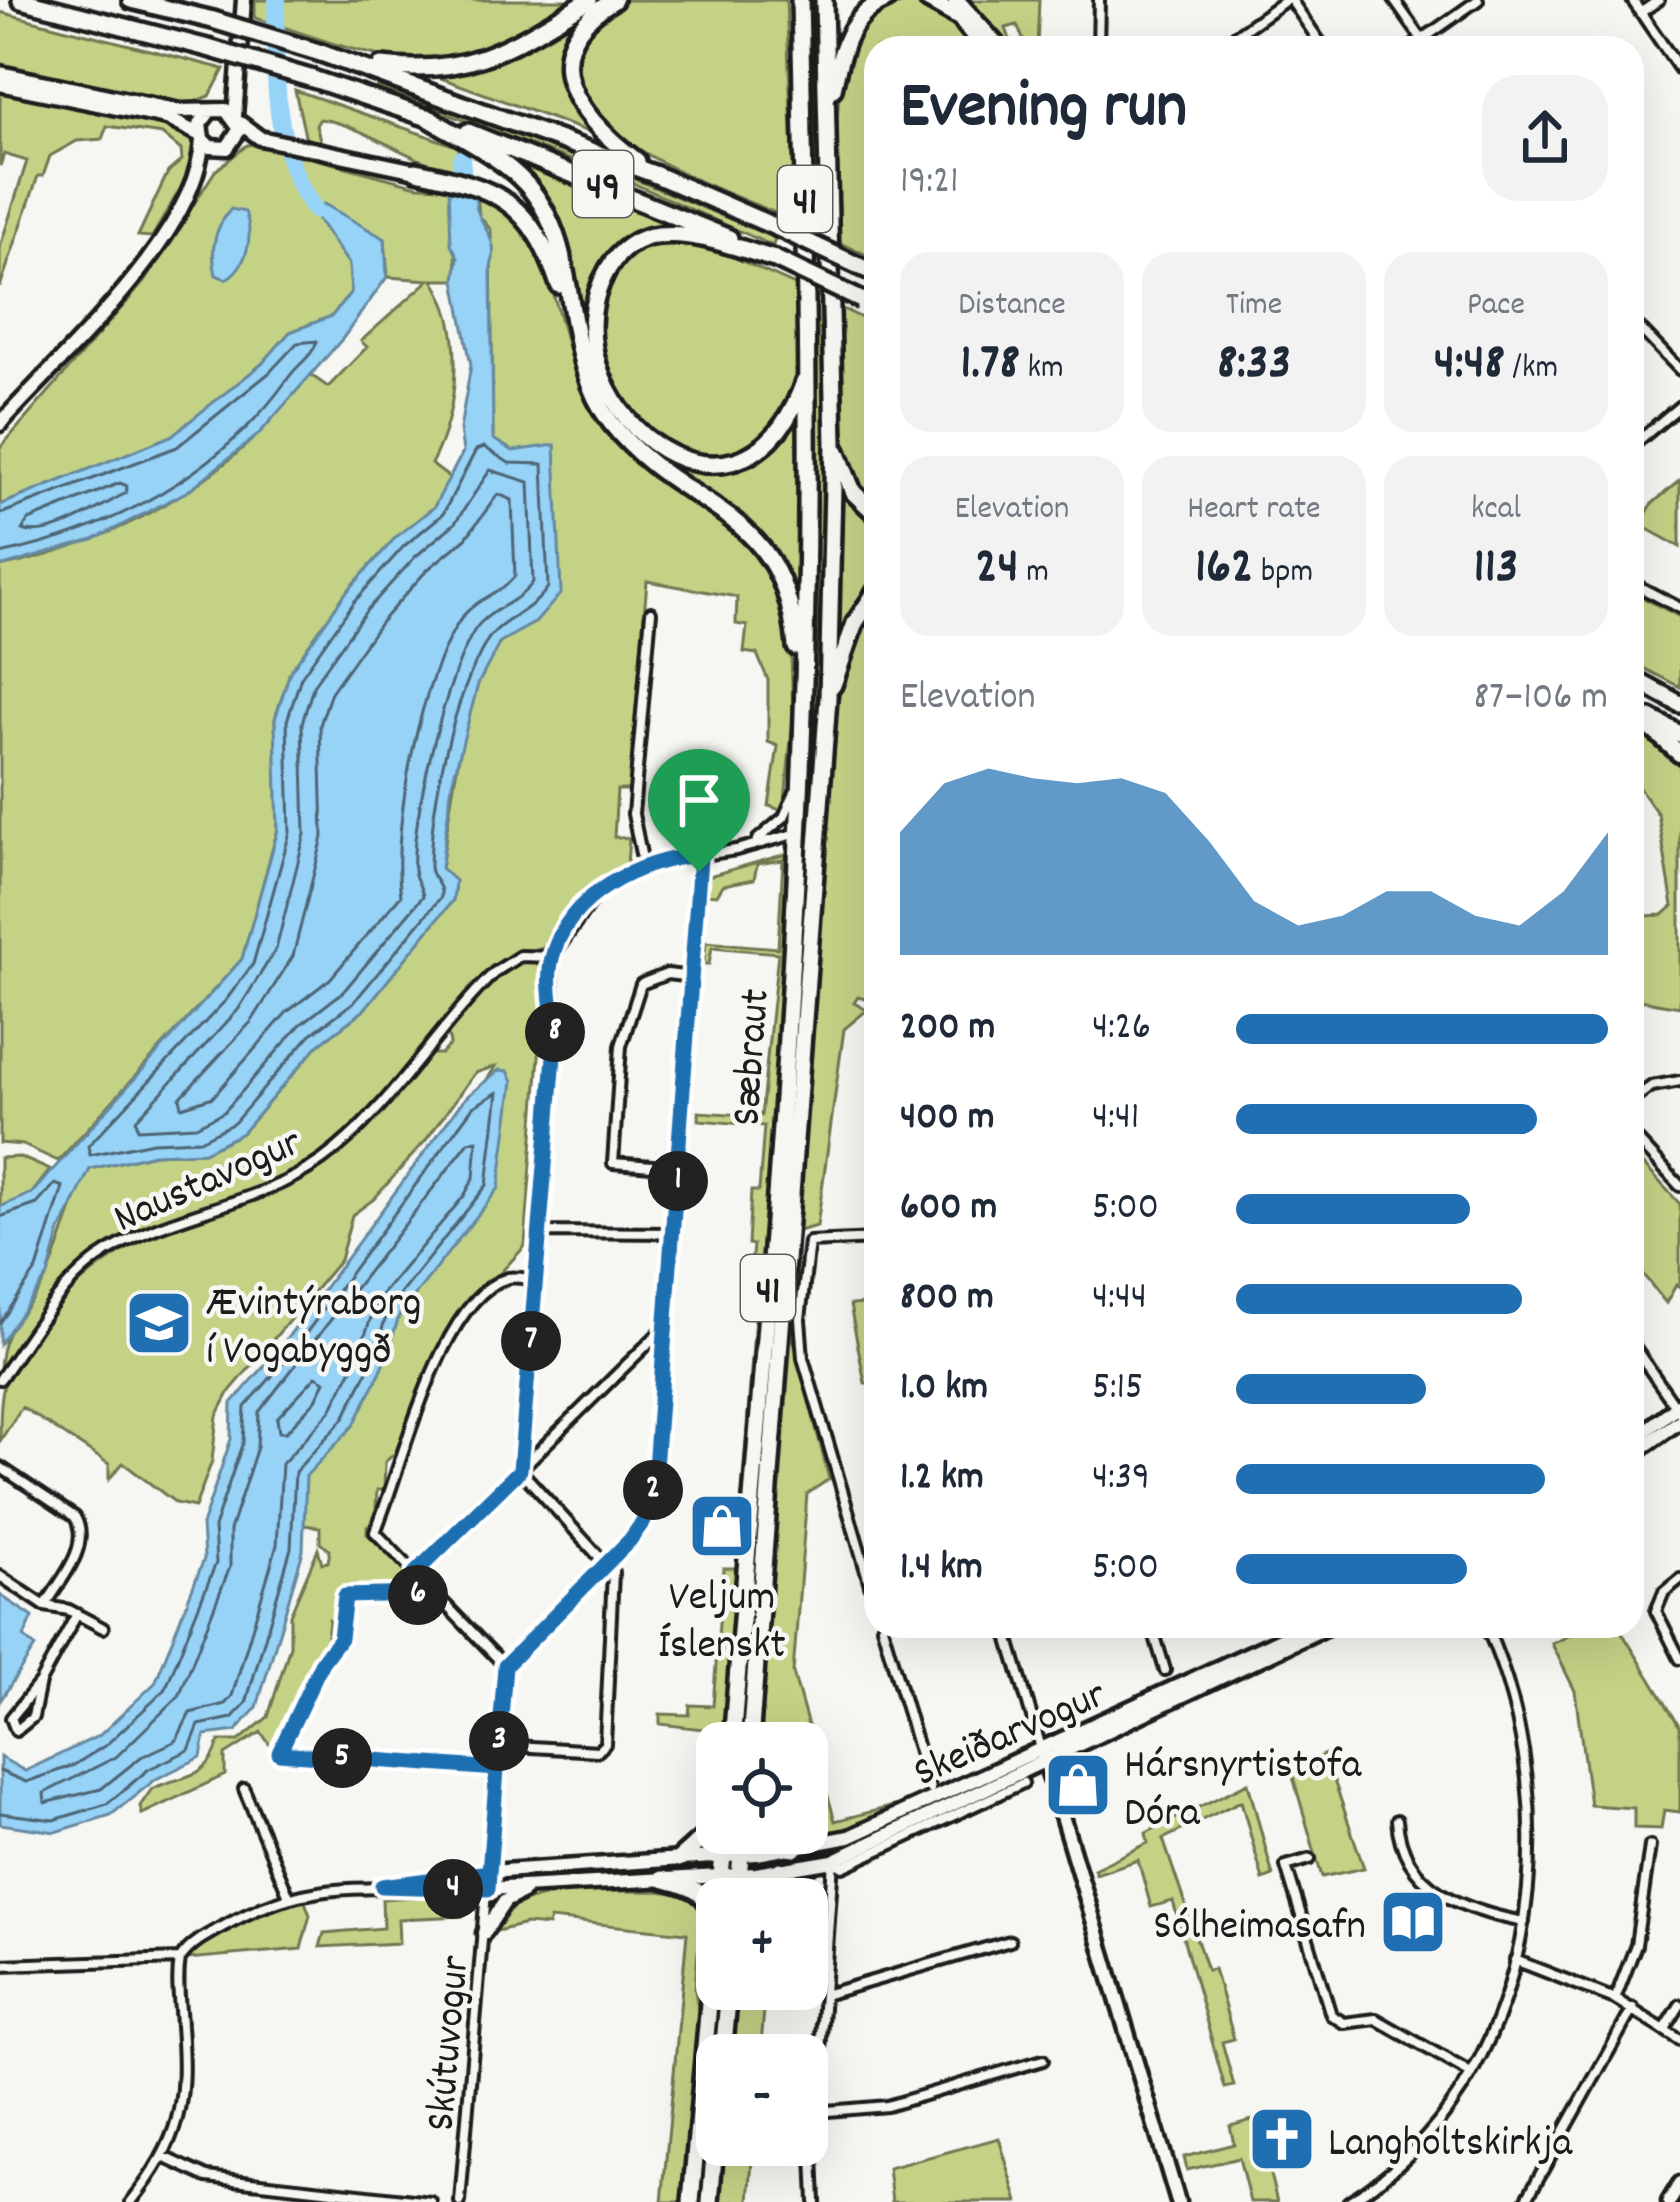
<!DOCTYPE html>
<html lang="en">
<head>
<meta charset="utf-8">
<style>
	:root { --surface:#fff; --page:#f2f2f3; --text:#1f2937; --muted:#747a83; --accent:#1f6fb2 }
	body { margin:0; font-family:Dekko,sans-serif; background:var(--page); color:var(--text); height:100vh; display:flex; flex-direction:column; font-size:45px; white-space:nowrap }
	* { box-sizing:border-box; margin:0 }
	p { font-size:39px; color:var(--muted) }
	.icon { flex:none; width:66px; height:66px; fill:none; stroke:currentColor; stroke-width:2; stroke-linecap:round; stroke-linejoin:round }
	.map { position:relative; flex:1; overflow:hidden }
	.sheet { position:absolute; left:864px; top:36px; width:780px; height:1602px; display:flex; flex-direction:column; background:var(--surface); border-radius:36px; box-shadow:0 12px 48px #0002 }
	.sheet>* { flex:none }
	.controls { position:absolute; left:696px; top:1722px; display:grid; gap:24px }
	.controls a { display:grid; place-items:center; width:132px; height:132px; border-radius:24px; background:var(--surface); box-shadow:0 12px 48px #0002; font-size:60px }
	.pin { position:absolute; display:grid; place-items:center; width:102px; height:102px; color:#fff; margin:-123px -51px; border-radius:50% 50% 50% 0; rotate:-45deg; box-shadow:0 0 12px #0007 }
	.pin .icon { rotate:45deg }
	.km { position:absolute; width:60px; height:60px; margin:-30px; border-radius:50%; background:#222; color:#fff; font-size:33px; line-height:60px; text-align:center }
	.round { display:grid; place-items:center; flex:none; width:126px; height:126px; border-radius:36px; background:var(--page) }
	.headline { display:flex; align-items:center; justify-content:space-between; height:204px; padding:0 36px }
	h1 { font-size:66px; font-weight:800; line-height:90px }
	.stats { display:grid; grid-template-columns:repeat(3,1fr); gap:18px; height:204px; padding:12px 36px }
	.stats div { display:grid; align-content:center; border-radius:30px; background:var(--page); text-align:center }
	.stats b { font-size:51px; font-weight:800 }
	.stats small { font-size:33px; font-weight:400 }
	.stats p { font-size:33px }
	.chart { height:336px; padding:24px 36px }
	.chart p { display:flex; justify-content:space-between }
	.chart svg { width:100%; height:216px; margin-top:12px; fill:var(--accent); opacity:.7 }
	ul { padding:0 36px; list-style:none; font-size:39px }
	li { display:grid; grid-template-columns:192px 144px 1fr; align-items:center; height:90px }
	li i { height:30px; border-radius:15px; background:var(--accent) }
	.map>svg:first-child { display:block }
</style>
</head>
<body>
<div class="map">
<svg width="1680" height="2202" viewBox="0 0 1680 2202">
	<rect width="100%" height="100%" fill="#f6f6f2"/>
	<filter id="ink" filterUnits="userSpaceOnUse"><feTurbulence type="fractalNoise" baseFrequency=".00833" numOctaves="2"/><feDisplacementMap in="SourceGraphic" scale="24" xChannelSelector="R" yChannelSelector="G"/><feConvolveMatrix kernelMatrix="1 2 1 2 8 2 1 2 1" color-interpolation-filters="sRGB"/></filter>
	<g filter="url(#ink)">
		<!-- green -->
		<path fill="#c4d286" stroke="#707751" stroke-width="3" d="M255,0H580C551,17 521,39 491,52C418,82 325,39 255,18Z
			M597,0H607C582,14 553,76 568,104C574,115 586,125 594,134L430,74C494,67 543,32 597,0Z
			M623,0H786L796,222C734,193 572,144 576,64C578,33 598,15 623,0Z
			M804,0H816L823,230L811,225Z
			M962,0H1039L1037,48H1027L1017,25L1006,28L1013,48H1003Z
			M916,3L947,14L979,48H876V259L840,243C840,172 812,3 916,3Z
			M0,12L224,69L210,96L186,105L0,68Z
			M375,87L540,139L775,238L773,246L630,182Z
			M0,89L166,125L193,141L187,177L152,237L138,236L168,172L182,160L181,150L162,134L107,126L102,139L77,141L50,156L43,176H38L0,287V247L27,161L4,154L0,166Z
			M295,90L459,147V172C413,165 366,125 320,119L316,125L321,143L306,140Z
			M260,144L417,186L449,187C451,210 460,262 455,280H433C467,331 458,413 431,464L451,479L434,507L396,537L345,594L290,672L275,719L278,829L242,959L58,1161L23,1145L0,1143V567C94,547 185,504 255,437C276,418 289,393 308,373L328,387L367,347L361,341L429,280L388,277L385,239L341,217L315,216L349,264L351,292L332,316L290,332L262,364L171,437L0,505V448L144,282L215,171L247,145Z
			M515,162L690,231L660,228L606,260L593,290L588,320L593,362L641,441L716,468L749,464L785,434L803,403L799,625L777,557L753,528L634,441L598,394L553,215Z
			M477,193L517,212L545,263L575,373L605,426L725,518L767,561L790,619L793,719L785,800L780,810L769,806L778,746L768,742V680L757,654L744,652L747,626L736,624L737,597L647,581L629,790H617L614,837L629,838L627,865L583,900L551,945L510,956L490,969C434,1033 379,1116 308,1162C241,1205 155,1210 90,1258C52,1287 27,1334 0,1373C0,1321 29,1316 48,1274C64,1239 70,1203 90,1169L154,1154L204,1152L242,1133L319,1044L363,1011L453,900L455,881L441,869C449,819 465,672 502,641C512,633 525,628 536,622L555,446L513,451L493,439L491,230L479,216Z
			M653,241L702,243L797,286C795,320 801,364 791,397C785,417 771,437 752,446C677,481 599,408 597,329C597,309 608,285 614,267Z
			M812,293L825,300V563L816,807L808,819Z
			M841,308L876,325V510C823,468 841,369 841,308Z
			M837,471L859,509L876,519V583L846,624L838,648L834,647Z
			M1680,480V547L1640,525L1652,504Z
			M1632,592L1680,617V687L1632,662Z
			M876,600V990L865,999L858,997L854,1003L867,1010L844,1029L817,1226L798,1231L836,712L852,639Z
			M1632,726L1680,760V1007L1640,1000L1632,991V932L1644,916L1663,915L1673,906L1658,814L1632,778Z
			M786,854L783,999L726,1728L719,1743L720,1731L660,1724V1714L689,1715L690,1705L713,1706L723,1568H737L757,1287L749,1286L753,1245L748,1244L751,1191H759L764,1126L699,1120V1112L761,1116L778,953L712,947L709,964H704L706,942L778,948L783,860L757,864L754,879L723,885L717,895L703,894L709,876Z
			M525,958L544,967L549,1029H541L525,1246L449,1329L395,1453L385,1462L384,1490H377L375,1526H367V1534L422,1585L408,1592L340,1591L338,1619H329L327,1640L272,1748L261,1732L225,1755V1775L142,1814L140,1806L151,1790C176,1774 208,1784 219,1741H239L268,1717L290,1646V1615L318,1549L322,1563L328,1562L330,1550L320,1543V1527L239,1517L453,1130L496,1066L475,1073L426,1140L374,1199L352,1215L340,1260L230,1391L217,1416L212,1461L195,1507L176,1503L123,1463L109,1479V1464L22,1407L0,1441C0,1375 3,1379 42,1326C118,1221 213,1224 316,1167C347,1150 399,1083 426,1054H441L450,1044L447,1030L495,974Z
			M1632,1152L1680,1204V1288L1676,1285L1666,1303L1632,1261Z
			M20,1157L50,1170L32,1193L0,1207V1158Z
			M876,1303V1383H865L850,1305Z
			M791,1330L829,1479L807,1494L793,1673L835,1821L918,1800L848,1830L780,1838L770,1833H807V1743H764L759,1725Z
			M1589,1626H1618L1680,1727V1812L1664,1810L1661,1829L1634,1828V1808L1590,1805L1575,1691L1552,1644Z
			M1325,1754L1364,1868L1322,1877L1291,1770Z
			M1248,1783L1273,1876L1263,1880L1241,1801L1163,1839L1207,1970L1214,1969L1234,2039L1222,2042L1234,2086L1225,2088L1173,1901L1151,1907L1138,1860L1096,1874L1094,1869L1148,1843L1146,1833Z
			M658,1891L695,1896L709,1917L698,1952L695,1990L701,2027L684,2202H662L687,1933L550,1919L548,1926L526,1924L497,1931C508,1880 616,1893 658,1891Z
			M462,1894L463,1916L398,1919L399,1943L320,1947L324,1933L383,1928L382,1899Z
			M304,1899L310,1915L301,1949L187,1959L194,1949L264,1911Z
			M739,1989H766L760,2055H731Z
			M1256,2119L1277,2202H1250L1239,2158L1187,2170L1184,2157L1234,2144L1230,2126Z
			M999,2138L1018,2202H892L888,2168Z
			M723,2145H753L749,2202H718Z"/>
		<!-- water -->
		<path fill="#97d2f7" stroke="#66899f" stroke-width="3" d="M449,187L477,193C469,219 503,235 491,266L493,439L513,451L555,445L561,593L536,622L500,642L478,684L452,783L441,868L455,881L453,900L363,1011L319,1044L242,1133L204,1152L154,1154L90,1169L60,1231L48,1275L0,1344V1207L32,1193L242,959L278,830L275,719L290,672L345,594L396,537L434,507L463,452L460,429L471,365L455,280L458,257L451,244Z
			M324,204L385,239L387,277L343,338L258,435L188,491L93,540L0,567V505L171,436L262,364L290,332L332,316L351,292L349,264L315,216Z
			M231,209L245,212C254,235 248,266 226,279L216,275C210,250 214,228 231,209Z
			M499,1070L508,1071L513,1081L499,1188L400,1314L381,1371L354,1425L306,1476L303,1551L257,1707L236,1731L205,1735L201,1757L156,1779L111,1815L56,1832L0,1824V1757L25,1771L100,1735L155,1683L204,1559L202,1525L231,1439L232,1403L277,1352L464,1099Z
			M0,1595L33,1617L24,1637L35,1647L0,1701Z"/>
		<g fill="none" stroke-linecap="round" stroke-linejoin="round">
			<!-- shore -->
			<path stroke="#4d6574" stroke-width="3" d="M484,447L509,463L543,464L548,587C532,613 499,620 487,641C453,698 432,798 430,864C429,879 443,882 441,897L354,1002L310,1035L234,1123L200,1140L153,1142L90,1155L88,1146L226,1000L253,964L290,832L287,721L301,677L354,602L404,546L443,514L476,450Z
				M490,470L529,482L533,582C518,604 491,608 476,628C448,669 410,821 414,870C415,880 422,887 423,896L343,992L300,1025L224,1112L196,1126L138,1129L136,1120L238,1010L276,949L305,834L302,723L314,684L366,611L415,557L455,523Z
				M120,483L127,486L126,493C99,507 51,540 22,530L29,520Z
				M498,494L512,500L515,576C501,594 477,598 463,616C422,670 390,829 401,895L330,979L287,1012L213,1097L182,1107L180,1098L252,1021L293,956L323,837L320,725L331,692L380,623L427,570L466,538Z
				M0,514L177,447L269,373L297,343L317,341C313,356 298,364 289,377C223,472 112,531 0,554
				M477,1140L474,1178L464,1196L377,1300L356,1361L331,1410L282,1464L277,1545L232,1696L225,1704L190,1713L176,1741L141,1757L101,1789L45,1803L44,1793L116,1757L179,1696L230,1567V1530L257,1447L259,1412L469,1142Z
				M0,1217L37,1204L55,1184L63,1187L37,1269L0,1323
				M316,1376L325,1381L316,1400L286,1432H279L277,1418Z
				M0,1771L26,1782L74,1765L106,1745L165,1690L216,1563L214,1527L243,1442L245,1407L287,1359L473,1107L498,1092L487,1185L389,1308L370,1366L344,1418L295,1472L291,1548L246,1703L232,1718L199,1725L189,1750L149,1769L107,1804L54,1820L0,1813"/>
			<!-- river -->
			<path stroke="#97d2f7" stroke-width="18" d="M277,0C273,68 273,154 315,210
				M461,159L465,196"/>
			<defs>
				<path id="street" d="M1291,0L1324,48
					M1394,0L1428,48
					M1632,0L1680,70
					M1640,13L1659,0
					M1098,48L1099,0
					M1218,48L1286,0
					M1410,48L1478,0
					M1632,320L1680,370
					M1632,446L1680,406
					M1632,583L1680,608
					M757,840L784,817L795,792
					M643,864L633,814L651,612
					M1632,1100L1652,1086L1680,1081
					M1632,1134L1680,1186
					M679,1168L613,1163L621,1046L641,984L667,974L692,977
					M540,1232L675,1233
					M876,1239L809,1242L800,1319L803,1358L876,1605
					M1632,1344L1680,1413
					M0,1379C29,1339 56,1289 97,1259C165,1211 255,1208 322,1160C389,1111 435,1030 495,972L520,956L552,957
					M0,1467L75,1517C92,1547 60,1580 45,1606L0,1576
					M415,1573L375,1532C401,1472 439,1297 508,1278C516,1276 527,1279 536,1280
					M1680,1579L1664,1592L1656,1611L1680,1659
					M428,1587L412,1596H345L340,1638L321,1662L279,1753L497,1769
					M45,1606L69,1610L103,1628
					M882,1626L930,1789
					M1005,1626L1041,1748
					M1152,1626L1165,1670
					M505,1666L415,1573L668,1324
					M40,1682L33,1717L16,1731L11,1718L40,1682L77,1614
					M499,1745L598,1751L605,1744L613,1572L520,1470L555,1044L552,957L596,895L643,864L736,850L798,833
					M244,1789L288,1894
					M1397,1820C1402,1889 1465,1911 1524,1922
					M1310,1859L1286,1866L1331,2015L1344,2023L1376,2019L1469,2072
					M395,1883L489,1872
					M180,1959C191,1943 207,1935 224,1926C320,1871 385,1894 488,1889
					M1515,1960L1615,1999L1680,2040
					M0,1965L180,1959
					M824,1995L1010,1941
					M1615,1999L1636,1945L1650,1846
					M1665,2029L1680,2005
					M816,2112L887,2106L1043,2060
					M164,2157L207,2177L431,2202
					M131,2202C180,2140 187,2104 181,2026C180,2003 176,1981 180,1959
					M460,2202L505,1666L630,1540L652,1509L700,855
					M815,2202L813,2155L833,1861L843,1867L1023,1783
					M1348,2202C1538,2086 1571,1815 1486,1626
					M1525,2202L1633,2008"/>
				<path id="secondary" d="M0,73L180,111L226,110L240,129L227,148L210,147L202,139L200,124L210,111
					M0,84L167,118L200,135
					M235,116L244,0
					M240,123L260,138L416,171
					M0,424C60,356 200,234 202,139
					M1632,1441L1680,1404
					M1632,1455L1680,1421
					M1044,1756L1178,2202
					M489,1872L757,1854L849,1837L1309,1626
					M488,1889L756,1874L833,1861L1329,1626
					M484,1933L505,1901L523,1892
					M1669,2202L1680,2184"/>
				<path id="highway" d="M21,0L208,48
					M131,0L213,20
					M614,0C527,52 578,117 637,161
					M928,0L960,18L984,48
					M956,0L999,48
					M321,53L654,174L778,228
					M381,66C473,77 513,45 589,0
					M313,79L434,120
					M833,89C841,52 848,16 886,0
					M427,117C461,138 499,155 526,184C586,250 557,353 611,423C683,515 785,502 796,647
					M468,132L729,238
					M416,171C497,188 531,201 559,285
					M775,259C739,249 698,231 659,235C637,237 619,250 608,269C535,394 736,570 804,382
					M859,266L876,274
					M837,451L853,492L876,514
					M1632,678L1680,704
					M833,685L855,623L876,591
					M1632,711L1680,754
					M1650,718L1680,734
					M732,1743C760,1390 794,1036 804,682C811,454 805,227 800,0
					M750,1743L828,699L834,443L824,0
					M758,1833L794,1849
					M679,1859L717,1825
					M662,1879C691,1886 708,1891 716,1921
					M719,1899L725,1833
					M737,1899L743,1833
					M749,1899L780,1870
					M723,2055L729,1989
					M691,2202L717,1915
					M710,2202L717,2123"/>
			</defs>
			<!-- street casing -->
			<use href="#street" stroke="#1c1c1c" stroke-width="16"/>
			<!-- secondary casing -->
			<use href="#secondary" stroke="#1c1c1c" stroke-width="21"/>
			<!-- highway casing -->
			<use href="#highway" stroke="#1c1c1c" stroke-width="24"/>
			<!-- street -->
			<use href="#street" stroke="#f6f6f2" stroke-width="8"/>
			<!-- secondary -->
			<use href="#secondary" stroke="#f6f6f2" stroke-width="12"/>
			<!-- highway -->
			<use href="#highway" stroke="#f6f6f2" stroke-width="15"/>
			<defs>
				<path id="highway-bridge" d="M213,20L321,53
					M208,48L313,79
					M778,228L859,266
					M775,259L861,300"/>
			</defs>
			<!-- highway-bridge casing -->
			<use href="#highway-bridge" stroke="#1c1c1c" stroke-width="24" stroke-linecap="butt"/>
			<!-- highway-bridge -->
			<use href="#highway-bridge" stroke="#f6f6f2" stroke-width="15"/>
		</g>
	</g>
	<g fill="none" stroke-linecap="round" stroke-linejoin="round" filter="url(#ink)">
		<defs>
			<path id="route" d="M699,872L652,1509L630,1540L505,1666L490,1862L489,1872L382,1886L488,1889L489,1872L497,1769L279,1753L322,1662L340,1638L345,1596L420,1594L428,1587L415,1573L520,1470L555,1044C555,1016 545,985 552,958C568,893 641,860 700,855L699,872"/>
		</defs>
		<!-- route casing -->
		<use href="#route" stroke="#fff" stroke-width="24"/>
		<!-- route -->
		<use href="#route" stroke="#1f6fb2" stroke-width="15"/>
	</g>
	<!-- icons -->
	<defs>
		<symbol id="school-square" viewBox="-11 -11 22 22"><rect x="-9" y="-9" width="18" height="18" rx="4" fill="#1f6fb2" stroke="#f6f6f2"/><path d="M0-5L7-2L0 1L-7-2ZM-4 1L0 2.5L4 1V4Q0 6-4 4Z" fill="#fff"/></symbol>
		<symbol id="shop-square" viewBox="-11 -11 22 22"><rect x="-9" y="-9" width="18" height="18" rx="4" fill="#1f6fb2" stroke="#f6f6f2"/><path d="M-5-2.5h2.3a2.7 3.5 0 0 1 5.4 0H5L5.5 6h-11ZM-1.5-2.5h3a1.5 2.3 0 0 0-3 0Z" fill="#fff"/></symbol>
		<symbol id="library-square" viewBox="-11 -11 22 22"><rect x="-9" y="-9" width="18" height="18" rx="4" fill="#1f6fb2" stroke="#f6f6f2"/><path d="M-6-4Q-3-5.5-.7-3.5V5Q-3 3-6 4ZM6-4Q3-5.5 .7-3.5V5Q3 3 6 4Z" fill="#fff"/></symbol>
		<symbol id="church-square" viewBox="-11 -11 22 22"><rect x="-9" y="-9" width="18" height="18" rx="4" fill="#1f6fb2" stroke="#f6f6f2"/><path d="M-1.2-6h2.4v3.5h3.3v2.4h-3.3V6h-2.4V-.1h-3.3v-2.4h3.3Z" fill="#fff"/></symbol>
	</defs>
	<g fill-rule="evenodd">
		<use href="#school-square" x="121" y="1285" width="76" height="76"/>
		<use href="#shop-square" x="684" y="1488" width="76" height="76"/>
		<use href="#shop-square" x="1040" y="1747" width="76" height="76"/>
		<use href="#library-square" x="1375" y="1884" width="76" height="76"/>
		<use href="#church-square" x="1244" y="2101" width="76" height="76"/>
	</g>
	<g text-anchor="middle" stroke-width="9" stroke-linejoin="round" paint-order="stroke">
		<!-- shield labels -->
		<g fill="#f6f6f2" stroke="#5d5d5c" stroke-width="3">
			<rect x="573" y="151" width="60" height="66" rx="9"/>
			<rect x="778" y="166" width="54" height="66" rx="9"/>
			<rect x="741" y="1255" width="54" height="66" rx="9"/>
		</g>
		<g font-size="39" font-weight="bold" fill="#1c1c1c">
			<text x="603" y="198">49</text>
			<text x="805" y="213">41</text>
			<text x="768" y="1302">41</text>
		</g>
		<!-- street labels -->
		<g font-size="42" fill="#1c1c1c" stroke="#f6f6f2">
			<text transform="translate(747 1057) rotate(-86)" y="15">Sæbraut</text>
			<text transform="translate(206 1177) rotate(-24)" y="15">Naustavogur</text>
			<text transform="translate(1008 1730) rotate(-24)" y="15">Skeiðarvogur</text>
			<text transform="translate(444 2043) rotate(-85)" y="15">Skútuvogur</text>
		</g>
		<!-- poi labels -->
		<g font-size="42" fill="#1c1c1c" stroke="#f6f6f2" text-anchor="start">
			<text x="206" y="1314">Ævintýraborg<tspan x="206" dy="48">í Vogabyggð</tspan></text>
			<text x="722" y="1608" text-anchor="middle">Veljum<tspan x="722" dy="48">Íslenskt</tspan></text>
			<text x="1124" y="1776">Hársnyrtistofa<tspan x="1124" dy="48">Dóra</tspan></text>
			<text x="1366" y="1937" text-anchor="end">Sólheimasafn</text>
			<text x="1328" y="2154">Langholtskirkja</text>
		</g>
	</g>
</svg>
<div class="controls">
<a><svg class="icon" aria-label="locate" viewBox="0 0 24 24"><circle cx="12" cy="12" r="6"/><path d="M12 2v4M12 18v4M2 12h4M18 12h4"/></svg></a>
<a>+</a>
<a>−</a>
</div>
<div class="pin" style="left:699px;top:872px;background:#1e9e55"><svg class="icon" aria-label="arrive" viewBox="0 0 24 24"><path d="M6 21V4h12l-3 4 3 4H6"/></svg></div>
<b class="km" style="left:678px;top:1181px">1</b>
<b class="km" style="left:653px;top:1490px">2</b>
<b class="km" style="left:499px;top:1741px">3</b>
<b class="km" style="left:453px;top:1889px">4</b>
<b class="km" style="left:342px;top:1758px">5</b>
<b class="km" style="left:418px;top:1595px">6</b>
<b class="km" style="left:531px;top:1341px">7</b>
<b class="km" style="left:555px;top:1032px">8</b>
<section class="sheet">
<div class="headline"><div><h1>Evening run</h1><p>19:21</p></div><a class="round"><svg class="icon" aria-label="share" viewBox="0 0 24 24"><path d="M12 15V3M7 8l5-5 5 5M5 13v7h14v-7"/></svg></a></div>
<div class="stats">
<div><p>Distance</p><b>1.78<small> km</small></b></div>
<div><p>Time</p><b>8:33</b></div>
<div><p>Pace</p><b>4:48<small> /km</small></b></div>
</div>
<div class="stats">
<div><p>Elevation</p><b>24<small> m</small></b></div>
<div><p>Heart rate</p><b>162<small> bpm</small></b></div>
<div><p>kcal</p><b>113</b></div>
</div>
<div class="chart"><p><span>Elevation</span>87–106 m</p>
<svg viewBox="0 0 160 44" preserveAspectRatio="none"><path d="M0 44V19L10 9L20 6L30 8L40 9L50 8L60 11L70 21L80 33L90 38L100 36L110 31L120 31L130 36L140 38L150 31L160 19V44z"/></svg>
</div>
<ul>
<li><b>200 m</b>4:26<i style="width:100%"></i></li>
<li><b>400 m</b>4:41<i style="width:81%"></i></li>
<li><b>600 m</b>5:00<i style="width:63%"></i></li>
<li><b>800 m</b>4:44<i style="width:77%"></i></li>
<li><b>1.0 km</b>5:15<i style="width:51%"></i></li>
<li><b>1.2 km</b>4:39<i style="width:83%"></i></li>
<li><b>1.4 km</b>5:00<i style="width:62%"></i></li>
</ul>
</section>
</div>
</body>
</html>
